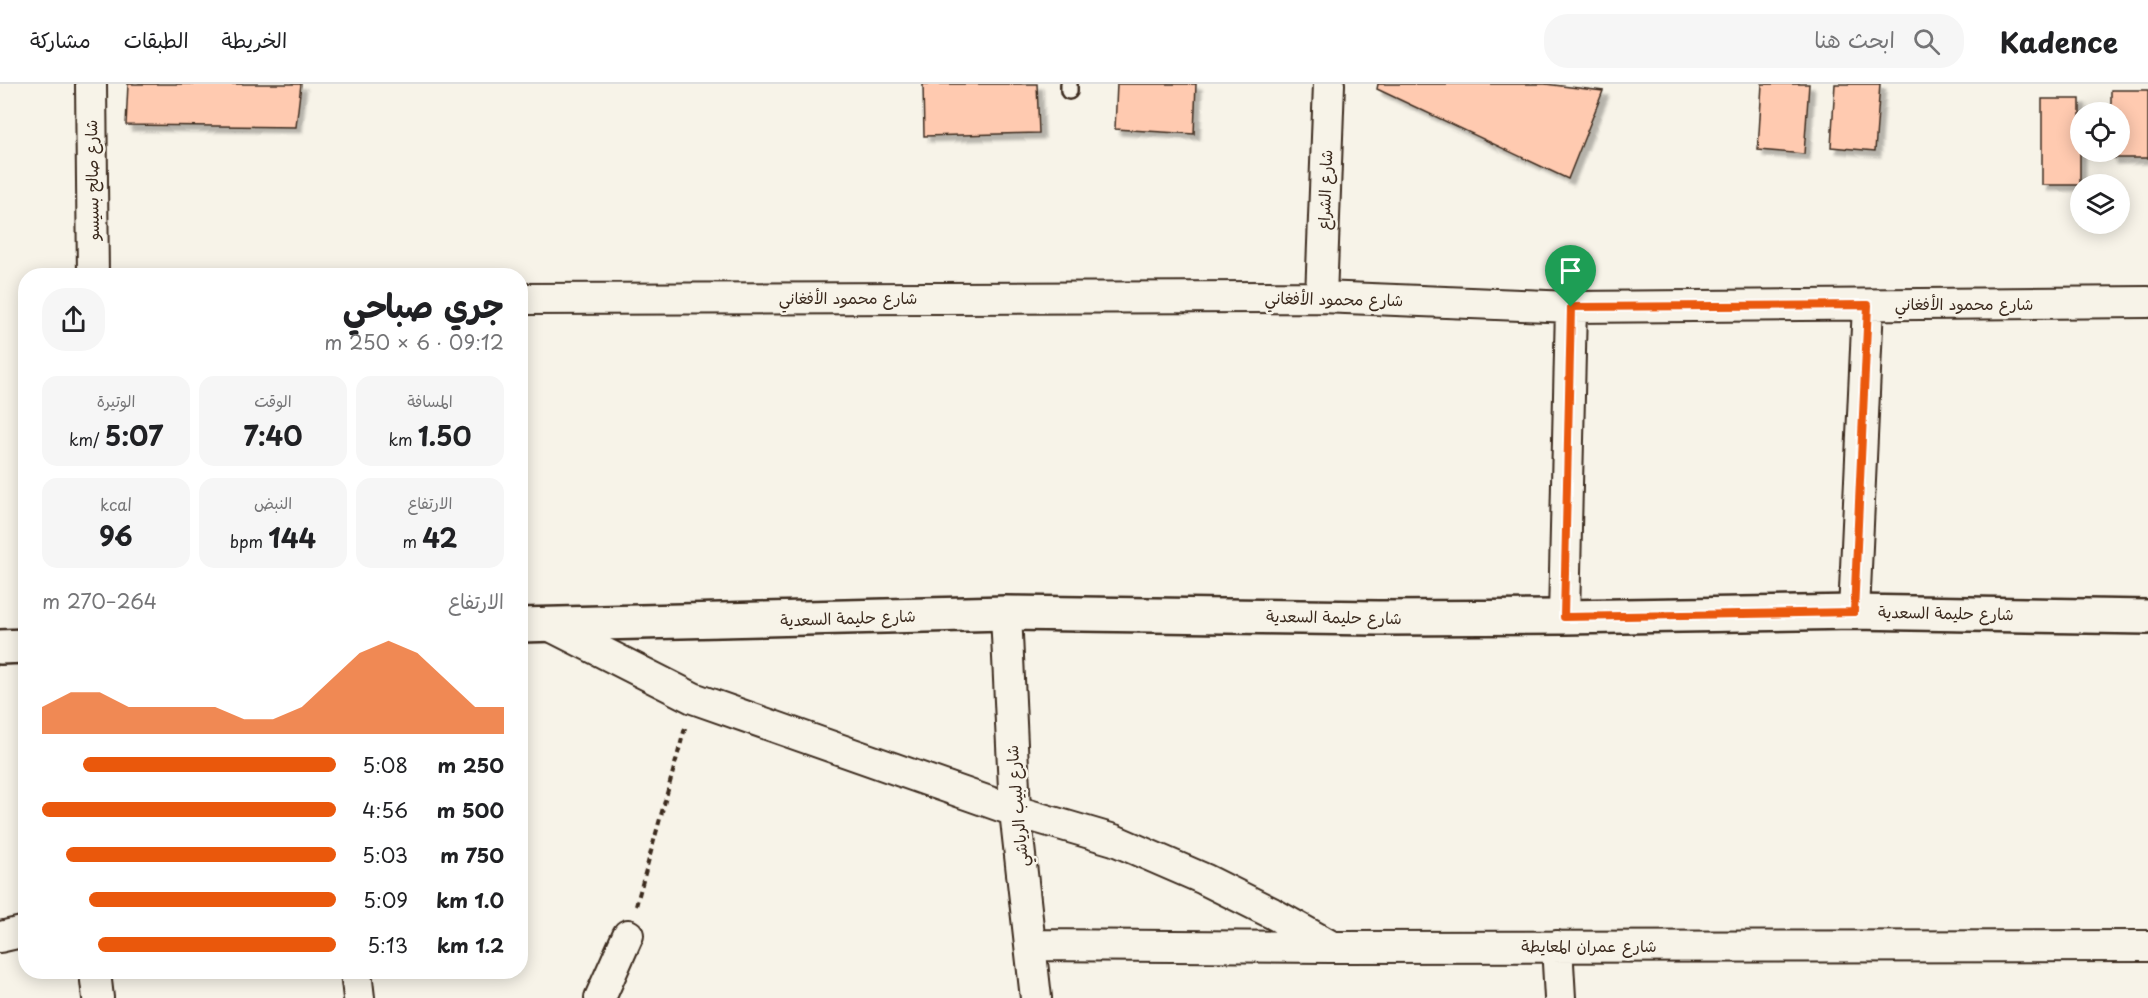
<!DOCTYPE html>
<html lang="ar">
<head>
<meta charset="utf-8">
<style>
	:root { --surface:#fff; --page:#f6f6f6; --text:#202124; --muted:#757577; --line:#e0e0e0; --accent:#ea580c }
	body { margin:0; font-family:"Playpen Sans","Playpen Sans Arabic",sans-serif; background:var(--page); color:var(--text); direction:rtl; height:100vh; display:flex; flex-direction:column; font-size:22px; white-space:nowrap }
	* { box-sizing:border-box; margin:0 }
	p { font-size:20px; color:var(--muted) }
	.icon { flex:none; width:33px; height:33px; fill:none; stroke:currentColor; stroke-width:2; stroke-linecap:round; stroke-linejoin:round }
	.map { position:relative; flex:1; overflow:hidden; direction:ltr }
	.side { position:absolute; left:18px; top:184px; width:510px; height:711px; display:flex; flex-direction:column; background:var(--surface); border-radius:24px; box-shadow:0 3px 15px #0003; direction:rtl }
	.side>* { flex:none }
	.fabs { position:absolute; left:2070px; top:18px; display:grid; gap:12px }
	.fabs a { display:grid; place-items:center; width:60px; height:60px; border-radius:50%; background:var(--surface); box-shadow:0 3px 15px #0003; font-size:30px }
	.pin { position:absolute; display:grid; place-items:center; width:51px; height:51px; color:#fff; margin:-62px -26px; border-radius:50% 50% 50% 0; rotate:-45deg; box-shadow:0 0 6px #0007 }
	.pin .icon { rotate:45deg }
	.round { display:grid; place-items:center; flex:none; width:63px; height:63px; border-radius:24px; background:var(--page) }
	.summary { display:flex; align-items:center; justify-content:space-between; height:102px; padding:0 24px }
	h1 { font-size:33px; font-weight:700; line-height:45px }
	.figures { display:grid; grid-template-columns:repeat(3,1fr); gap:9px; height:102px; padding:6px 24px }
	.figures div { display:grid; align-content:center; border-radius:15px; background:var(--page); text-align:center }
	.figures b { font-size:26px; font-weight:700 }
	.figures small { font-size:16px; font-weight:400 }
	.figures p { font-size:16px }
	.chart { height:168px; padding:12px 24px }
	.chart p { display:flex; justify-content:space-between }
	.chart svg { width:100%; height:108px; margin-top:6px; fill:var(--accent); opacity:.7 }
	ul { padding:0 24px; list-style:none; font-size:20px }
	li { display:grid; grid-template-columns:96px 72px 1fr; align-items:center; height:45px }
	li i { height:15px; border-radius:8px; background:var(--accent) }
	header { display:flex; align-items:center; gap:36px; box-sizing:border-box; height:84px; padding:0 30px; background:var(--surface); border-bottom:2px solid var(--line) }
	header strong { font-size:28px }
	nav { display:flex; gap:33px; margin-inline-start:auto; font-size:21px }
	.search { width:420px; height:54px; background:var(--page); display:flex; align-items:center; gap:15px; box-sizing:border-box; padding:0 21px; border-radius:24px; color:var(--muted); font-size:22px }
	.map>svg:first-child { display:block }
</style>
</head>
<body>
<header>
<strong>Kadence</strong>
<div class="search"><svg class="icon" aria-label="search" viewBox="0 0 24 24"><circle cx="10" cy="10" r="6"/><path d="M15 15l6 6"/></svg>ابحث هنا</div>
<nav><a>الخريطة</a><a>الطبقات</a><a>مشاركة</a></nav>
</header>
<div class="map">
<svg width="2148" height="914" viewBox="0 0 2148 914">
	<defs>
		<filter id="shadow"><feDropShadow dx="5.5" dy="5.5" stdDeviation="1.5" flood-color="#0004"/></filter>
	</defs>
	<rect width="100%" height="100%" fill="#f7f3e8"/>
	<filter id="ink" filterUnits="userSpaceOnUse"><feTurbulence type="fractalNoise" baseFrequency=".0167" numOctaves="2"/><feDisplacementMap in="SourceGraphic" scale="12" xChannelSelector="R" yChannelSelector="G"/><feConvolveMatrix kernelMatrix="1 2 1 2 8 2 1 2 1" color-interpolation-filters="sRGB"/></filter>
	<g filter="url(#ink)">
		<!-- building -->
		<path fill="#ffcab0" stroke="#3b2a1e" stroke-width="1.5" filter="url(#shadow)" d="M128,0H301L296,43L126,41Z
			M923,0H1037L1039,49L924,52Z
			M1117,0H1196L1194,50L1115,45Z
			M1378,0H1545L1603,7L1568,95L1377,5Z
			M1762,0H1809L1804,70L1758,66Z
			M1835,0H1880L1875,67L1831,63Z
			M2111,6H2148V74H2111V68H2120V28H2111Z
			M2042,15H2080V101H2042Z"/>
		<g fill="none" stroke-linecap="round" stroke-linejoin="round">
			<defs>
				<path id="service" d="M1069,7V0"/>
				<path id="minor" d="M91,0L93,192
					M1321,213L1329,0
					M520,215L1321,213L1571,223L2148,218
					M1854,528L1868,221
					M1006,529L1015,727L1036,914
					M1564,533L1571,223
					M545,539L693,614L1015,727L1114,756L1204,795L1272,829L1329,861
					M0,853L26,847
					M1031,861L1332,863L2148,862
					M1557,862L1560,914
					M95,888L98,914
					M356,888L359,914
					M600,914L628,851"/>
				<path id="tertiary" d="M520,541L1006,529L1378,534L1564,533L1854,528L2148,533
					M0,563L26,562"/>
			</defs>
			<!-- service casing -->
			<use href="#service" stroke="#3b2a1e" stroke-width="20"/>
			<!-- minor casing -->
			<use href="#minor" stroke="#3b2a1e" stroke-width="34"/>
			<!-- tertiary casing -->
			<use href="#tertiary" stroke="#3b2a1e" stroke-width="38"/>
			<!-- path -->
			<path stroke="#3b2a1e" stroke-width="4" stroke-dasharray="6 4.5" stroke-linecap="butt" d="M636,822L685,644"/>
			<!-- service -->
			<use href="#service" stroke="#f7f3e8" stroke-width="15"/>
			<!-- minor -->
			<use href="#minor" stroke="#f7f3e8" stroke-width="30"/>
			<!-- tertiary -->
			<use href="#tertiary" stroke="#f7f3e8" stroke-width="33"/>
		</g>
	</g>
	<g fill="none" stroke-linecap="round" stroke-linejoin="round" filter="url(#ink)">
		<defs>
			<path id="route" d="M1868,221L1854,528L1564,533L1571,223Z"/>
		</defs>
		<!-- route casing -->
		<use href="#route" stroke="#fff" stroke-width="12"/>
		<!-- route -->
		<use href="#route" stroke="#ea580c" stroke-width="8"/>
	</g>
	<g text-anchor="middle" stroke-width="5" stroke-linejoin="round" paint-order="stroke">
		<!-- street labels -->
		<g font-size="16" fill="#3b2a1e" stroke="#f7f3e8">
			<text transform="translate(92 96) rotate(-91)" y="6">شارع صالح بسيسو</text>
			<text transform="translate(1325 106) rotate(-88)" y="6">شارع الشراع</text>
			<text x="848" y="220">شارع محمود الأفغاني</text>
			<text transform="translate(1334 215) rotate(1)" y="6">شارع محمود الأفغاني</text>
			<text x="1964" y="226">شارع محمود الأفغاني</text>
			<text transform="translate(1946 529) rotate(1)" y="6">شارع حليمة السعدية</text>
			<text transform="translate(1334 533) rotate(1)" y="6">شارع حليمة السعدية</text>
			<text transform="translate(848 534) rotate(-2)" y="6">شارع حليمة السعدية</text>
			<text transform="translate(1017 722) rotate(-95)" y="6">شارع لبيب الرياشي</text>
			<text x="1589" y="868">شارع عمران المعايطة</text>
		</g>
	</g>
</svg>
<div class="fabs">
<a><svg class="icon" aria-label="locate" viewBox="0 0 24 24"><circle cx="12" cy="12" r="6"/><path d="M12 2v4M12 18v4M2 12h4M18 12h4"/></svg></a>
<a><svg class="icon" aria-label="layers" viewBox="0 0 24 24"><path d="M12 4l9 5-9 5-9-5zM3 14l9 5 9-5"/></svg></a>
</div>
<div class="pin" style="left:1571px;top:223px;background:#1e9e55"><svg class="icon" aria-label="arrive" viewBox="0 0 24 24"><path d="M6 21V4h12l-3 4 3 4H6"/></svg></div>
<section class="side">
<div class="summary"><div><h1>جري صباحي</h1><p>09:12 · 6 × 250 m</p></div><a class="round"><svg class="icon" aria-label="share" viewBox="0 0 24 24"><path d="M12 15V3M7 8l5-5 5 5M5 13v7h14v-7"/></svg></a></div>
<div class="figures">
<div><p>المسافة</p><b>1.50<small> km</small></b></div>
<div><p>الوقت</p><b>7:40</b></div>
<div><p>الوتيرة</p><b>5:07<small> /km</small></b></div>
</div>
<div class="figures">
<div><p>الارتفاع</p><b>42<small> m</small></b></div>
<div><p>النبض</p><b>144<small> bpm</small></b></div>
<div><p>kcal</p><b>96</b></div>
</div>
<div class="chart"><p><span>الارتفاع</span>264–270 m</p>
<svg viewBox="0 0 160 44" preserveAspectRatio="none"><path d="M0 44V33L10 27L20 27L30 33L40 33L50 33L60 33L70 38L80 38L90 33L100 22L110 11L120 6L130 11L140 22L150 33L160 33V44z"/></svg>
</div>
<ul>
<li><b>250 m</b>5:08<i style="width:86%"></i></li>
<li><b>500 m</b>4:56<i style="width:100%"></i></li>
<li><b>750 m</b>5:03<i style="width:92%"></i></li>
<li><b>1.0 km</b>5:09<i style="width:84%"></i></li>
<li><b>1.2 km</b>5:13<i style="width:81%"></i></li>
</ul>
</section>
</div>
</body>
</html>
